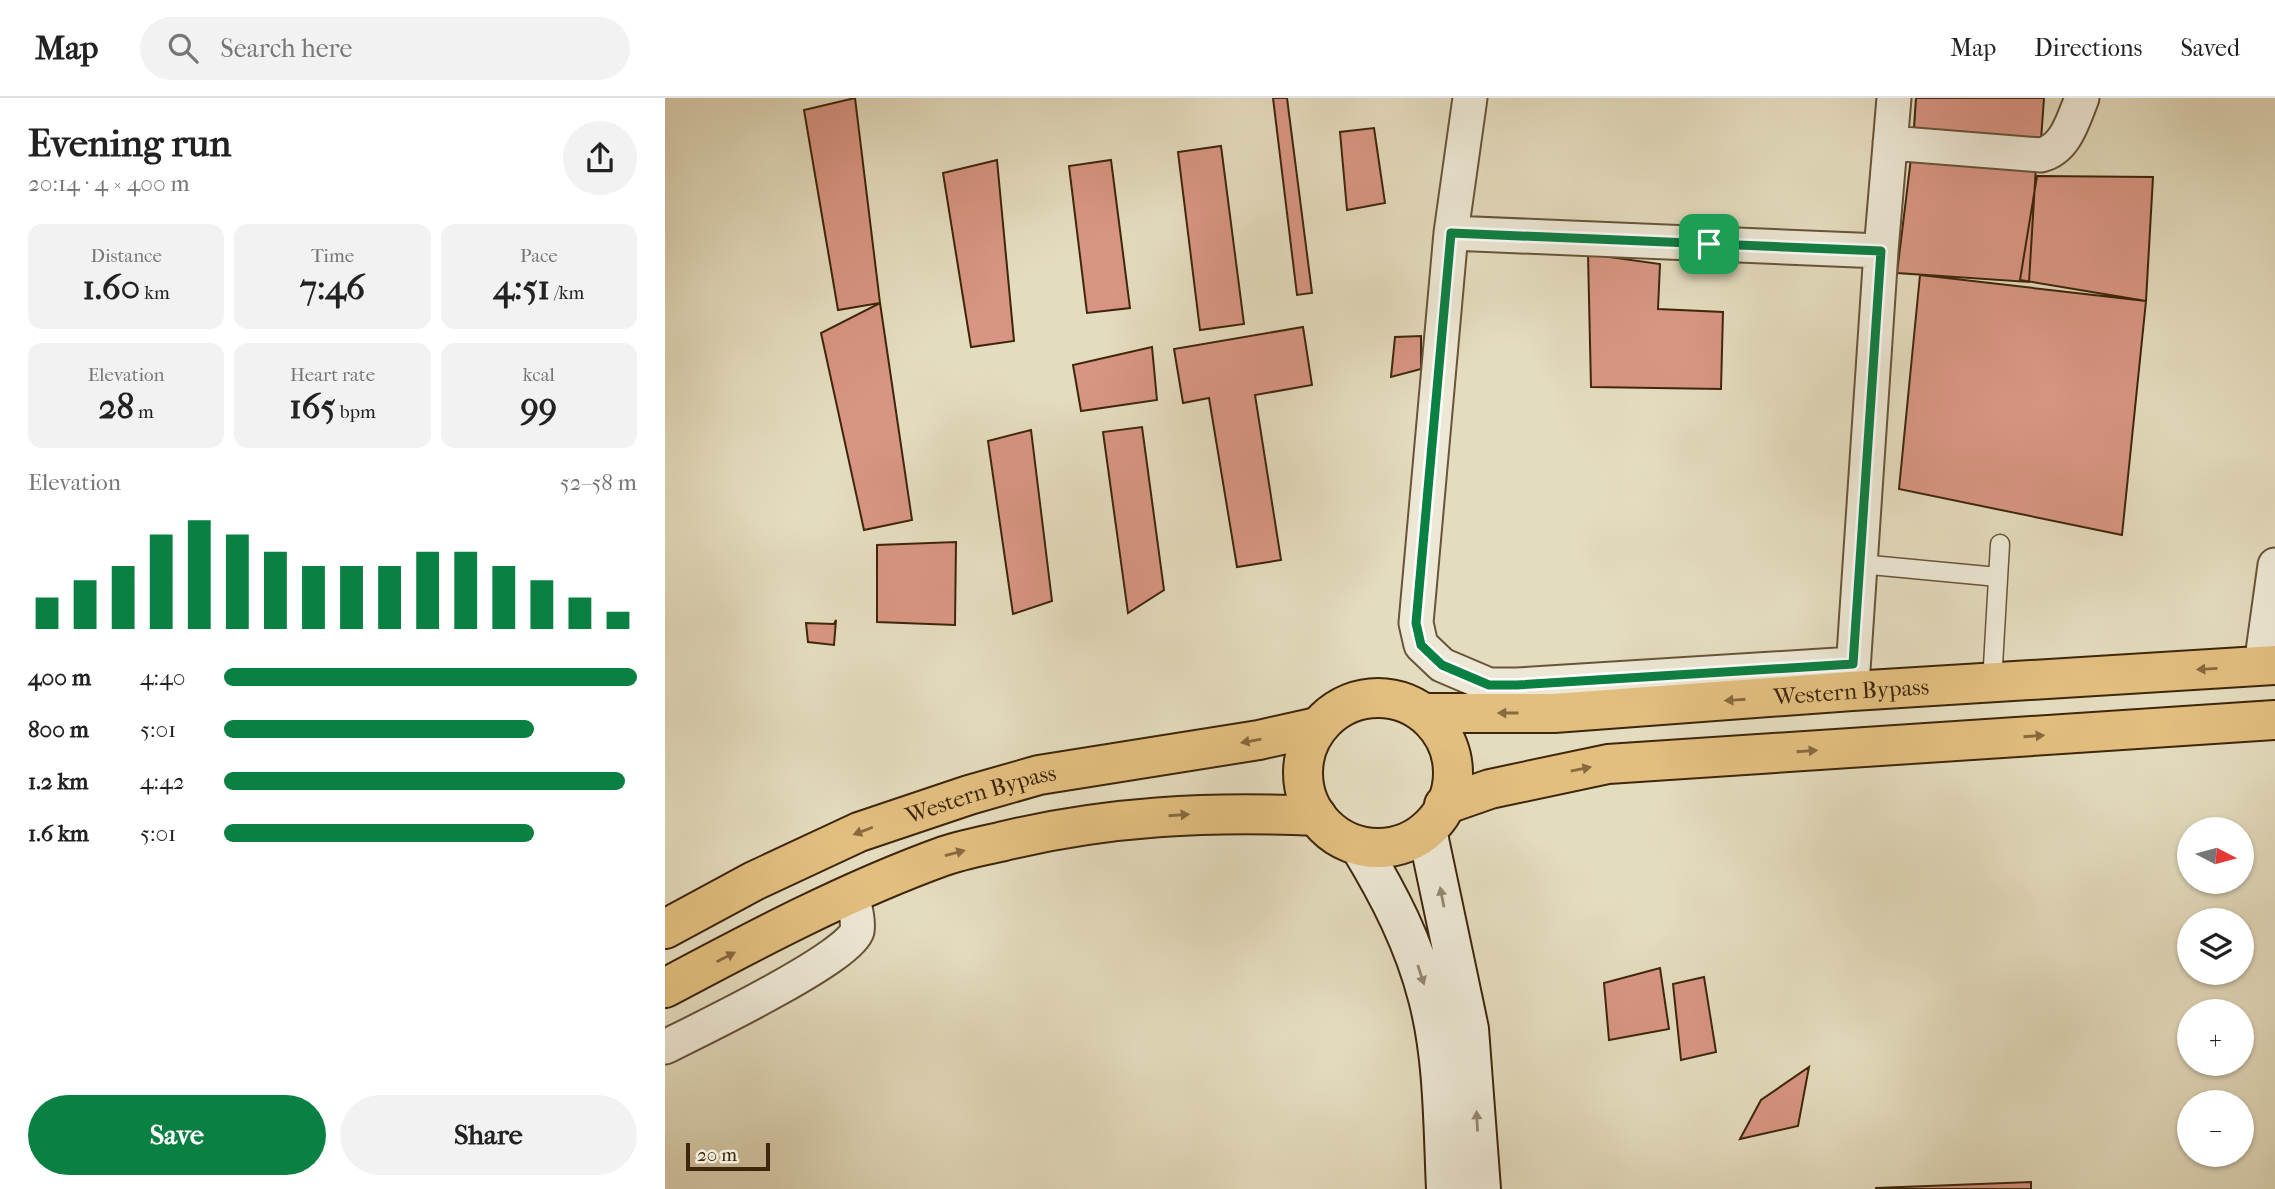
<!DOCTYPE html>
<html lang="en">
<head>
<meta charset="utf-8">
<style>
	:root { --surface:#fff; --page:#f2f2f2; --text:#222; --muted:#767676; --line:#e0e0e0; --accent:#0b8043 }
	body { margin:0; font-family:"IM FELL French Canon",serif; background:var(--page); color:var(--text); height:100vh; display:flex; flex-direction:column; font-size:26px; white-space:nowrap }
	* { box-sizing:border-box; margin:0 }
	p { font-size:23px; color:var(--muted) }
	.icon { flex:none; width:38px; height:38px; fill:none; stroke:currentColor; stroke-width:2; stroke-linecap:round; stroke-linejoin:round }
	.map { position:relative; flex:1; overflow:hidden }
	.drawer { display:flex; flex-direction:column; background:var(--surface); width:665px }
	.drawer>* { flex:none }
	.needle { width:46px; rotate:96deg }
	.buttons { position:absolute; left:1512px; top:719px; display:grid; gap:14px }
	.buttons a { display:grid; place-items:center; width:77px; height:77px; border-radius:50%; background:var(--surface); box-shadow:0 2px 5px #0004; font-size:35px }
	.scale { position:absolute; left:21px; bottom:18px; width:84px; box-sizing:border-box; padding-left:7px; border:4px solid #3e260b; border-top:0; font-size:19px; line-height:24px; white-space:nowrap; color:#3e260b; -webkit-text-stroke:5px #ede8d5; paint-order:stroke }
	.pin { position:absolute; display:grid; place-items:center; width:60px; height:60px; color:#fff; margin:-30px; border-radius:14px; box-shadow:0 4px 10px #0006 }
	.round { display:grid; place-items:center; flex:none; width:74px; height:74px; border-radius:37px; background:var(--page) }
	.head { display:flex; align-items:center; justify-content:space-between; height:119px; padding:0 28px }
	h1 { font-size:38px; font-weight:700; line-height:52px }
	.stats { display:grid; grid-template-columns:repeat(3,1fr); gap:10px; height:119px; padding:7px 28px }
	.stats div { display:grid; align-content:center; border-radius:14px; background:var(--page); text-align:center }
	.stats b { font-size:35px; font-weight:700 }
	.stats small { font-size:19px; font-weight:400 }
	.stats p { font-size:19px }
	.chart { height:196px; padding:14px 28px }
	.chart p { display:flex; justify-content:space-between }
	.chart svg { width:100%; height:126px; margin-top:7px; stroke:var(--accent); stroke-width:6 }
	.action { display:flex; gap:14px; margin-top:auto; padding:14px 28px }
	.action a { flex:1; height:80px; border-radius:42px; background:var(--accent); color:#fff; font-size:28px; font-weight:700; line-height:80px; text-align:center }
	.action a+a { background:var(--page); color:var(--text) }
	ul { padding:0 28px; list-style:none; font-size:23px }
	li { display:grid; grid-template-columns:112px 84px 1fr; align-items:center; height:52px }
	li i { height:18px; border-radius:9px; background:var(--accent) }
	header { display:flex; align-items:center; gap:42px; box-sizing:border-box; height:98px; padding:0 35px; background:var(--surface); border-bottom:2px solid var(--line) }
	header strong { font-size:33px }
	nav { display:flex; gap:38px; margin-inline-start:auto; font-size:24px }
	.search { width:490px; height:63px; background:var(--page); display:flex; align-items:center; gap:18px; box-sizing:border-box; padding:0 24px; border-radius:38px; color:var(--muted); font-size:26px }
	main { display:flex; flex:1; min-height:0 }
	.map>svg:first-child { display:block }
</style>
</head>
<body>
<header>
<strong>Map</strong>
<div class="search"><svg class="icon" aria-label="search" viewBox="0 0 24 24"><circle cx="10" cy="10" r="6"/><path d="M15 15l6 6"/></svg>Search here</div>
<nav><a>Map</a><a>Directions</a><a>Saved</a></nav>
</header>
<main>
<section class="drawer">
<div class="head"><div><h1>Evening run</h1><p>20:14 · 4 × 400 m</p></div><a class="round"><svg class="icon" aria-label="share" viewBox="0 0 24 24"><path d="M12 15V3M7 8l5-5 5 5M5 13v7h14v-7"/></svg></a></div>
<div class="stats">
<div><p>Distance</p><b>1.60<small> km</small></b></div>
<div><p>Time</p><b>7:46</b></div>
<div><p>Pace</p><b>4:51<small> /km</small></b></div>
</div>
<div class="stats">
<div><p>Elevation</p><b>28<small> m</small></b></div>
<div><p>Heart rate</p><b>165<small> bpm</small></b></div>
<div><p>kcal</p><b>99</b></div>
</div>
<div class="chart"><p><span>Elevation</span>52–58 m</p>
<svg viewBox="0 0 160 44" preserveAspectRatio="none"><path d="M5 44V33M15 44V27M25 44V22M35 44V11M45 44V6M55 44V11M65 44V17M75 44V22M85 44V22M95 44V22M105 44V17M115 44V17M125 44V22M135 44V27M145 44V33M155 44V38"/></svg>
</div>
<ul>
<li><b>400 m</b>4:40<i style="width:100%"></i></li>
<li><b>800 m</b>5:01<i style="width:75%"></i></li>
<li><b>1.2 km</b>4:42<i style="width:97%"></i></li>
<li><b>1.6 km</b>5:01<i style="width:75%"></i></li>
</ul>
<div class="action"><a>Save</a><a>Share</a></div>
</section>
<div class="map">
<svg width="1610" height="1091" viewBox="0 0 1610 1091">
	<rect width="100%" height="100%" fill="#e4dcbe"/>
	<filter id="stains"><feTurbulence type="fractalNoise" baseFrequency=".00286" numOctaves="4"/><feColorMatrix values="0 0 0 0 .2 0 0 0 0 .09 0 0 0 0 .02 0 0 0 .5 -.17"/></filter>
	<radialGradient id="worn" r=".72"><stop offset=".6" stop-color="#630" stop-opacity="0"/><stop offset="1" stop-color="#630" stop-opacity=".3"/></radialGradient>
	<!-- building -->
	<path fill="#d89583" stroke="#3e260b" stroke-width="2" d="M190,0L215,205L173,212L139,12Z
		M608,0H622L647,195L632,197Z
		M1251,0H1379L1375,56L1249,30Z
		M709,30L720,105L682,112L675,34Z
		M556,48L579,226L535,232L513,54Z
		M1246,60L1371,68L1364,184L1232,175Z
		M332,62L349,243L306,249L278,75Z
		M446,62L465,210L422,215L404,68Z
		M1372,78L1488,79L1481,203L1355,182Z
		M923,156L995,166L993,211L1058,214L1056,291L926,289Z
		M1255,177L1481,203L1457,437L1234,391Z
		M215,205L247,422L199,432L156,235Z
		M638,229L647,287L590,297L616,462L572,469L544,300L518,305L509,251Z
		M756,238V271L726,279L730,239Z
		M487,249L492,302L416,313L408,267Z
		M477,329L499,492L463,515L438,334Z
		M366,332L387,503L348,516L323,343Z
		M291,444L290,527L212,524V447Z
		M171,522L169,547L143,544L141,525L169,526Z
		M995,870L1004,931L944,942L939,885Z
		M1039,879L1051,954L1016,962L1008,886Z
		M1144,969L1133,1028L1075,1041L1096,1002Z
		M1366,1084V1091H1211V1090Z"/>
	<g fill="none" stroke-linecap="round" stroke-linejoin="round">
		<defs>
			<path id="service" d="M1195,466L1333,479
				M1327,585L1335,446"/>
			<path id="minor" d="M805,0L786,135L751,525L756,547L777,567L824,587H852L1188,566
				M1225,45L1376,57C1401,51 1408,22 1417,0
				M786,135L1216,153
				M1596,568L1610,467
				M1187,587L1216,153L1229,0
				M0,949C32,933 184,860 192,833C194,823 189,806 187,796"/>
			<path id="secondary" d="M762,732L804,931L816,1091
				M695,749C724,797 749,845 763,900C779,961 778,1028 781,1091"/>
			<g id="primary">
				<circle cx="713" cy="675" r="75"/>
				<path id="s1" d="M762,615H889L1187,593L1610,567"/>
				<path d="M779,707L825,691L943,666L1610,622"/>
				<path id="s2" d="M0,831L89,783L194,734L304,697L374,677L594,642L652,629"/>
				<path d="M0,890C90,842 182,793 279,758C297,752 316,748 335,744C440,718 545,713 652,718"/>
			</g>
		</defs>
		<!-- service casing -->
		<use href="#service" stroke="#685438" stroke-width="21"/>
		<!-- minor casing -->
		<use href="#minor" stroke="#685438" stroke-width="37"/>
		<!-- secondary casing -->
		<use href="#secondary" stroke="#3e260b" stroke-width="42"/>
		<!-- primary casing -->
		<use href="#primary" stroke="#3e260b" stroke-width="42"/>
		<!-- service -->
		<use href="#service" stroke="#ede8d5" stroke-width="18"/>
		<!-- minor -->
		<use href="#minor" stroke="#ede8d5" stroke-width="33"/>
		<!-- secondary -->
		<use href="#secondary" stroke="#ede8d5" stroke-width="38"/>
		<!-- primary -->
		<use href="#primary" stroke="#e2be7f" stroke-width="38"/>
	</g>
	<!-- one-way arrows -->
	<defs><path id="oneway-solid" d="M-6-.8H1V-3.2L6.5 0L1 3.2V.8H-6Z" transform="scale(1.75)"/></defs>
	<g fill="#886a3f">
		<use href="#oneway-solid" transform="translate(1542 571) rotate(177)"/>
		<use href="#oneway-solid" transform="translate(1070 602) rotate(176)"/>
		<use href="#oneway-solid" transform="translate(843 615) rotate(180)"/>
		<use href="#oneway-solid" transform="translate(1369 638) rotate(-4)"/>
		<use href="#oneway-solid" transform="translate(586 643) rotate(170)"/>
		<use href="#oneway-solid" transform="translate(1142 653) rotate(-4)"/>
		<use href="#oneway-solid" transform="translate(916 671) rotate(-11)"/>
		<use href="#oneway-solid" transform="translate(514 717) rotate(-4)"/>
		<use href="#oneway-solid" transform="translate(198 733) rotate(159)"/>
		<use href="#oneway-solid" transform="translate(290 755) rotate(-15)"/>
		<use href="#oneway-solid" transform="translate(61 859) rotate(-27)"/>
	</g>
	<g fill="#968770">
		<use href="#oneway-solid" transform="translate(777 799) rotate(-101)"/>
		<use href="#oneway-solid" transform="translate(756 877) rotate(72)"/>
		<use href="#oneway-solid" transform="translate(812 1023) rotate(-93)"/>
	</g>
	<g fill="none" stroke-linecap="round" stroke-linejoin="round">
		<defs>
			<path id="route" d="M786,135L1216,153L1188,566L852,587H824L777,567L756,547L751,525Z"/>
		</defs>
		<!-- route casing -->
		<use href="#route" stroke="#fff" stroke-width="14"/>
		<!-- route -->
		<use href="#route" stroke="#0b8043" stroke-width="9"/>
	</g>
	<g text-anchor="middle" stroke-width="6" stroke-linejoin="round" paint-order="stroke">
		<!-- street labels -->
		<g font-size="23" fill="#3e260b" stroke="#ede8d5">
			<text dy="8" stroke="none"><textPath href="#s1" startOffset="425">Western Bypass</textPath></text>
			<text dy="8" stroke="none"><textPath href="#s2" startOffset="345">Western Bypass</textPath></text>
		</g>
	</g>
	<rect width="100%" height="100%" filter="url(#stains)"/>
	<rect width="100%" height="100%" fill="url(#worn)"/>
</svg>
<div class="buttons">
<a><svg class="needle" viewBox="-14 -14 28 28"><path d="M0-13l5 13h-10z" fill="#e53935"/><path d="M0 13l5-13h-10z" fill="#767676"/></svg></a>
<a><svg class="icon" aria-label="layers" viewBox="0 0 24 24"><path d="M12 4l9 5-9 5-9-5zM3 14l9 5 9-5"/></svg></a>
<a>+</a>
<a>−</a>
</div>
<div class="scale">20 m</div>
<div class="pin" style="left:1044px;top:146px;background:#1e9e55"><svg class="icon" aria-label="arrive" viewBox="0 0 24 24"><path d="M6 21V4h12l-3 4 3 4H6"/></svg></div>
</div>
</main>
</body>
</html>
